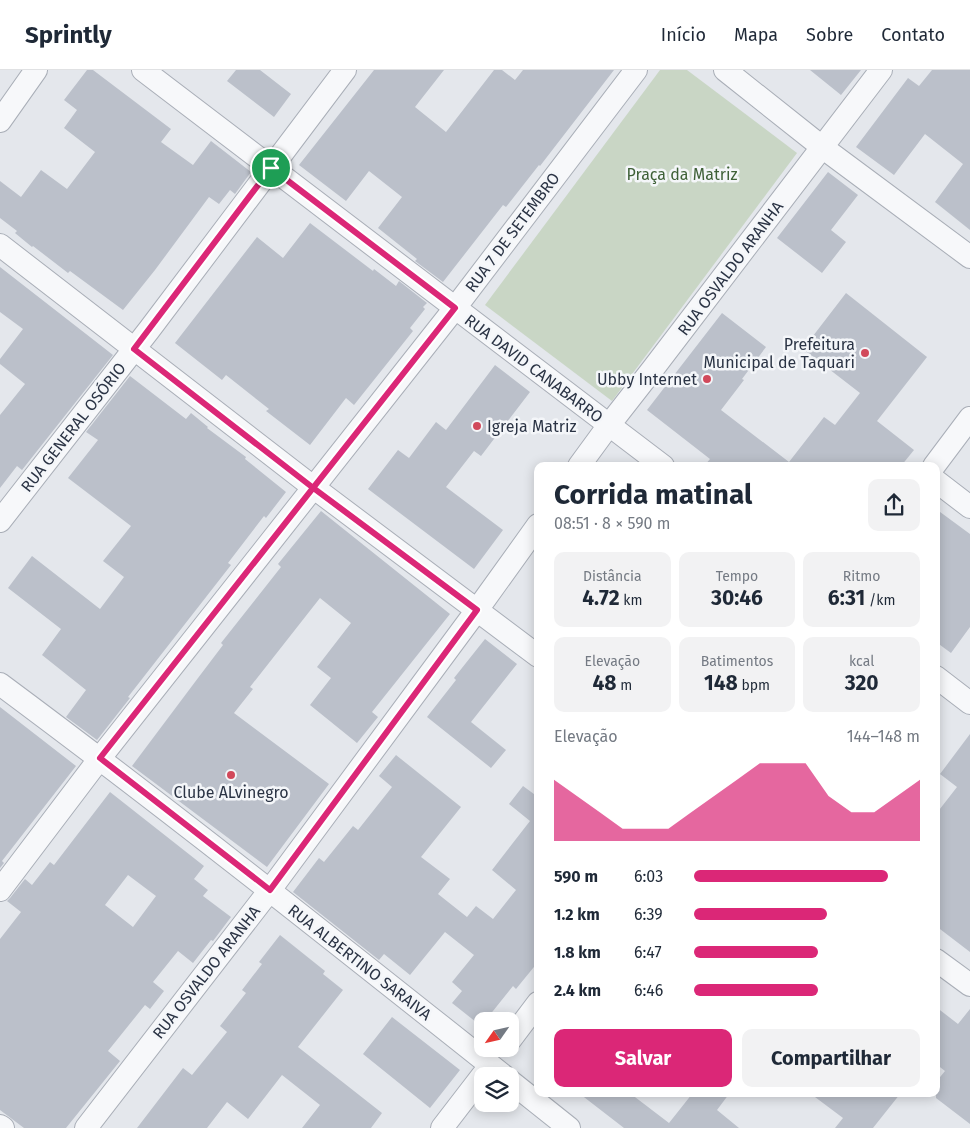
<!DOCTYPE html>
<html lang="pt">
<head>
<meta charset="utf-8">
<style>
	:root { --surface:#fff; --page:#f2f2f3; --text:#1f2937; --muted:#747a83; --line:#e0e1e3; --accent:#db2777 }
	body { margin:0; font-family:"Fira Sans",sans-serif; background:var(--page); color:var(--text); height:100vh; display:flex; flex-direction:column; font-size:19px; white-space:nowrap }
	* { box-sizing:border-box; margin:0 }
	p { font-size:16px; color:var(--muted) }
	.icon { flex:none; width:28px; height:28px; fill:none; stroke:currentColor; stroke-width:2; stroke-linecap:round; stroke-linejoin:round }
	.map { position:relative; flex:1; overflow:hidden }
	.side { position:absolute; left:534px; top:392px; width:406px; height:635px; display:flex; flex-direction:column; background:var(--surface); border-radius:10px; box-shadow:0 2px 12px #0003 }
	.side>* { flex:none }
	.needle { width:32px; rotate:236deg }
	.tools { position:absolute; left:474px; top:942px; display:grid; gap:10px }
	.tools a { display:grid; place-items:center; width:45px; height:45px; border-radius:10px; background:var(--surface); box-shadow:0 2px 12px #0003; font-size:25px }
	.pin { position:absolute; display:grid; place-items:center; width:42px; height:42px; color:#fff; margin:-21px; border:2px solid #fff; border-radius:50%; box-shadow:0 1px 5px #0007 }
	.round { display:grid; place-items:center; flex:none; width:52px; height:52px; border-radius:10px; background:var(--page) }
	.head { display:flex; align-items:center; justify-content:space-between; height:85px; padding:0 20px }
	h1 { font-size:28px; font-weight:700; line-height:38px }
	.stats { display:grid; grid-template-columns:repeat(3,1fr); gap:8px; height:85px; padding:5px 20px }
	.stats div { display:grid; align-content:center; border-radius:10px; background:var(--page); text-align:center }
	.stats b { font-size:21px; font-weight:700 }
	.stats small { font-size:14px; font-weight:400 }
	.stats p { font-size:14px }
	.chart { height:140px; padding:10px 20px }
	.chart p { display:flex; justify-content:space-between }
	.chart svg { width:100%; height:90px; margin-top:5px; fill:var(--accent); opacity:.7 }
	.cta { display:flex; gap:10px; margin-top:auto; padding:10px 20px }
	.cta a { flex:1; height:58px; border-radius:10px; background:var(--accent); color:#fff; font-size:20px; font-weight:700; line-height:58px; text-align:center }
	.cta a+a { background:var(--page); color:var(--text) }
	ul { padding:0 20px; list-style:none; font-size:16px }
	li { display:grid; grid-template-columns:80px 60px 1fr; align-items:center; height:38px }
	li i { height:12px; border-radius:6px; background:var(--accent) }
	header { display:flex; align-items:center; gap:30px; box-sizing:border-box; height:70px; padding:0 25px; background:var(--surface); border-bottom:1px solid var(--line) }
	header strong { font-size:24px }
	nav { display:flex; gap:28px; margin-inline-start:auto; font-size:18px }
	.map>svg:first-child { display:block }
</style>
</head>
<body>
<header>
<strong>Sprintly</strong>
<nav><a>Início</a><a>Mapa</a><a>Sobre</a><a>Contato</a></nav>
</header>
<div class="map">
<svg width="970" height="1058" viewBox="0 0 970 1058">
	<rect width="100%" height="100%" fill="#e4e7ec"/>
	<!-- green -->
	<path fill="#c9d6c5" d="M660,0H687L797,83L612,331L485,235Z"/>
	<!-- building -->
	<path fill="#bbc0ca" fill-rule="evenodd" d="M87,0H93L171,59L161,72L193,95L211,71L251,102L235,124L230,120L219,134L209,127L155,200L123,240L70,201L68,203L33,176L32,177L15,163L17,161L0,148V111L21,127L41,100L67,119L95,82L64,58L77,40L64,30Z
		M236,0H260L291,24L274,47L227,11Z
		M374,0H444L415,37L446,62L494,0H502L515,10L523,0H614L540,96L539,95L506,137L503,135L443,212L415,191L417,189L378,158L402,127L369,101L346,131L299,95Z
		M810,0H861L841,25Z
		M932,0H970V160L935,132L963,94L925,64L894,105L856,77L908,8L919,16Z
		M828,102L858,125L831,160L846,172L822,203L777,168Z
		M310,153L373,201L374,199L396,216L399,211L427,233L423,237L425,239L410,258L413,261L354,335L346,328L310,375L266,341L269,339L226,305L222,310L175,273L257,167L283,188Z
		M0,197L113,285L22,400L17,396L0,418V345L25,314L0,294V289L23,259L0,242Z
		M846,223L927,287L877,351L914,380L901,396H704L710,389L647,340L722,243L766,277L742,309L744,310L721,340L789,392L824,347L835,355L860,323L803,279Z
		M495,295L530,322L481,386L474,381L446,417L503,460L474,499L368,419L398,380L409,388L436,352L446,360Z
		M130,306L186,349L191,343L208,357L207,358L246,387L245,389L286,422L266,448L264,446L228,493L231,495L128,627L130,628L97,670L66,647L86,620L42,585L61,559L8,518L32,486L100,539L124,507L103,491L131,456L68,408L98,370L86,362Z
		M936,439L970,464V557L951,583L936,572Z
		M321,441L450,544L372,642L378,647L357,673L310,635L331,608L317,597L351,553L320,528L250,617L253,619L234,643L329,714L267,797L132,696L198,608L223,575L221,573L281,497L278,494Z
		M485,569L517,594L471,652L506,680L491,698L427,647L456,610L454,608Z
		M0,637L76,696L2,791L4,793L0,798Z
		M970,664V882L936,856V744L957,717L940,704Z
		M396,685L461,737L421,787L450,809L438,824L467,847L476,836L493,849L516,820L492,800L530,751L509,734L523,716L538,727V892L516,919L513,916L485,951H482L481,956L452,933L462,921L452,912L474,885L445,862L410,905L384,884L379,890L293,822L319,788L324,792L353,756L358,760L392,717L379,706Z
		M110,722L204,796L194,809L208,820L203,826L231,847L213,871L211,870L193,893L178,881L153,912L164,921L150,939L145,935L108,981L120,991L66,1058H24L0,1040V869L21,842L7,831L10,828L25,809L32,815L50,792L54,795ZM128,805L156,826L133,857L105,835Z
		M280,865L325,901L323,904L343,920L298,977L382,1043L371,1058H302L320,1035L282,1005L248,1049L227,1032L207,1058H137L183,998L192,1005L227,962L220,956L246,923L242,920L262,894L259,892Z
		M936,937L958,954L970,939V1054L936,1028V1012L945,1001L936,994Z
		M392,947L460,1000L430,1038L363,984Z
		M580,1024H631L669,1053L692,1024H729L717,1040L739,1058H624Z
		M811,1024H900L873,1058H835L843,1048Z"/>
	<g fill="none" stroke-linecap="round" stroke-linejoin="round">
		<defs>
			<path id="street" d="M143,0L663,396
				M725,0L822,77L970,187
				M0,51L36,0
				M0,175L313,417L538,586
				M579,396L609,355L652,300L881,0
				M934,396L970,348
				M936,411L970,437
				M0,451L149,260L345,0
				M936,607L970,633
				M0,614C171,741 338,874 504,1006
				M0,820L100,688L455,238L636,0
				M936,890L970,915
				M510,970L538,933
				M510,1011L569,1058
				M0,1056L3,1058
				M86,1058L270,820L477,540L538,455
				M442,1058L482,1006"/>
		</defs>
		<!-- street casing -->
		<use href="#street" stroke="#a9aeb7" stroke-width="24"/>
		<!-- street -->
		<use href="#street" stroke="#f7f8fa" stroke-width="22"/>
	</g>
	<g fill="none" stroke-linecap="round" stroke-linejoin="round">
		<defs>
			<path id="route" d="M271,98L134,279L312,417L477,540L270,820L100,688L455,238L271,98"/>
		</defs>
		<!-- route casing -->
		<use href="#route" stroke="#fff" stroke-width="10"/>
		<!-- route -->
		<use href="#route" stroke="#db2777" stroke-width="6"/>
	</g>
	<!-- markers -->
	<g fill="#d1495b" stroke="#f4f6f9" stroke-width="2">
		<circle cx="865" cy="283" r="5"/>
		<circle cx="707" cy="309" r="5"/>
		<circle cx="477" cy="356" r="5"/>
		<circle cx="231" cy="705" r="5"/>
	</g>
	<g text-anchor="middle" stroke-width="5" stroke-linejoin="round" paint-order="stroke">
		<!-- park labels -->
		<g font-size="16" fill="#3f6138" stroke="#f4f6f9">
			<text x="682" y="110">Praça da Matriz</text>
		</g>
		<!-- street labels -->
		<g font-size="16" fill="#2b3445" stroke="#f4f6f9">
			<text transform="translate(512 162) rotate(-53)" y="6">RUA 7 DE SETEMBRO</text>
			<text transform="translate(730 198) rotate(-53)" y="6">RUA OSVALDO ARANHA</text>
			<text transform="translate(534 298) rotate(37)" y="6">RUA DAVID CANABARRO</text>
			<text transform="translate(73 357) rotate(-52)" y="6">RUA GENERAL OSÓRIO</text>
			<text transform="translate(360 892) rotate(38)" y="6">RUA ALBERTINO SARAIVA</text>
			<text transform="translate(206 902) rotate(-52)" y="6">RUA OSVALDO ARANHA</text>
		</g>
		<!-- poi labels -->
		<g font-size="16" fill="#2b3445" stroke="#f4f6f9" text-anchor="end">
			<text x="855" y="280">Prefeitura<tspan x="855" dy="18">Municipal de Taquari</tspan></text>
			<text x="697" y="315">Ubby Internet</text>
			<text x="487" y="362" text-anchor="start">Igreja Matriz</text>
			<text x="231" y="728" text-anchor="middle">Clube ALvinegro</text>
		</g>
	</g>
</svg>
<div class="tools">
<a><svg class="needle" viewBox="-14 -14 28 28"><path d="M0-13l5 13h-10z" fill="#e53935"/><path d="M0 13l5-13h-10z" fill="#747a83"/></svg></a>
<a><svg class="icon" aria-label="layers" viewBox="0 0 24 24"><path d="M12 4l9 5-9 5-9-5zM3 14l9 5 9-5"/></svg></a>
</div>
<div class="pin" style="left:271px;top:98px;background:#1e9e55"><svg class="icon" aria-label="arrive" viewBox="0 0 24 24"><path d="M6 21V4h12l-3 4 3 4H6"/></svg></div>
<section class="side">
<div class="head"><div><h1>Corrida matinal</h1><p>08:51 · 8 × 590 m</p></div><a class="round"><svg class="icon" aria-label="share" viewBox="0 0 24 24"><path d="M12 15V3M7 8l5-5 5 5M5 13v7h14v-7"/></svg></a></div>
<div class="stats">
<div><p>Distância</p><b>4.72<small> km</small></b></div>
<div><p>Tempo</p><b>30:46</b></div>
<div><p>Ritmo</p><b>6:31<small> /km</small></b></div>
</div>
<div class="stats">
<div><p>Elevação</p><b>48<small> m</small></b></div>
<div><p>Batimentos</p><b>148<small> bpm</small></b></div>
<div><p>kcal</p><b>320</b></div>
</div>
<div class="chart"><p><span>Elevação</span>144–148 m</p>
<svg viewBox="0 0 160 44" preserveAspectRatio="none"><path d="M0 44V14L10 22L20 30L30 38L40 38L50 38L60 30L70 22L80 14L90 6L100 6L110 6L120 22L130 30L140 30L150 22L160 14V44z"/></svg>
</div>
<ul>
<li><b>590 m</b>6:03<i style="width:86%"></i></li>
<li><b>1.2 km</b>6:39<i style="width:59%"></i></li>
<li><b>1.8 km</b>6:47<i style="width:55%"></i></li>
<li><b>2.4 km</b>6:46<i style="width:55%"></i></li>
</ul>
<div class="cta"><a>Salvar</a><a>Compartilhar</a></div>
</section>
</div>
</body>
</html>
